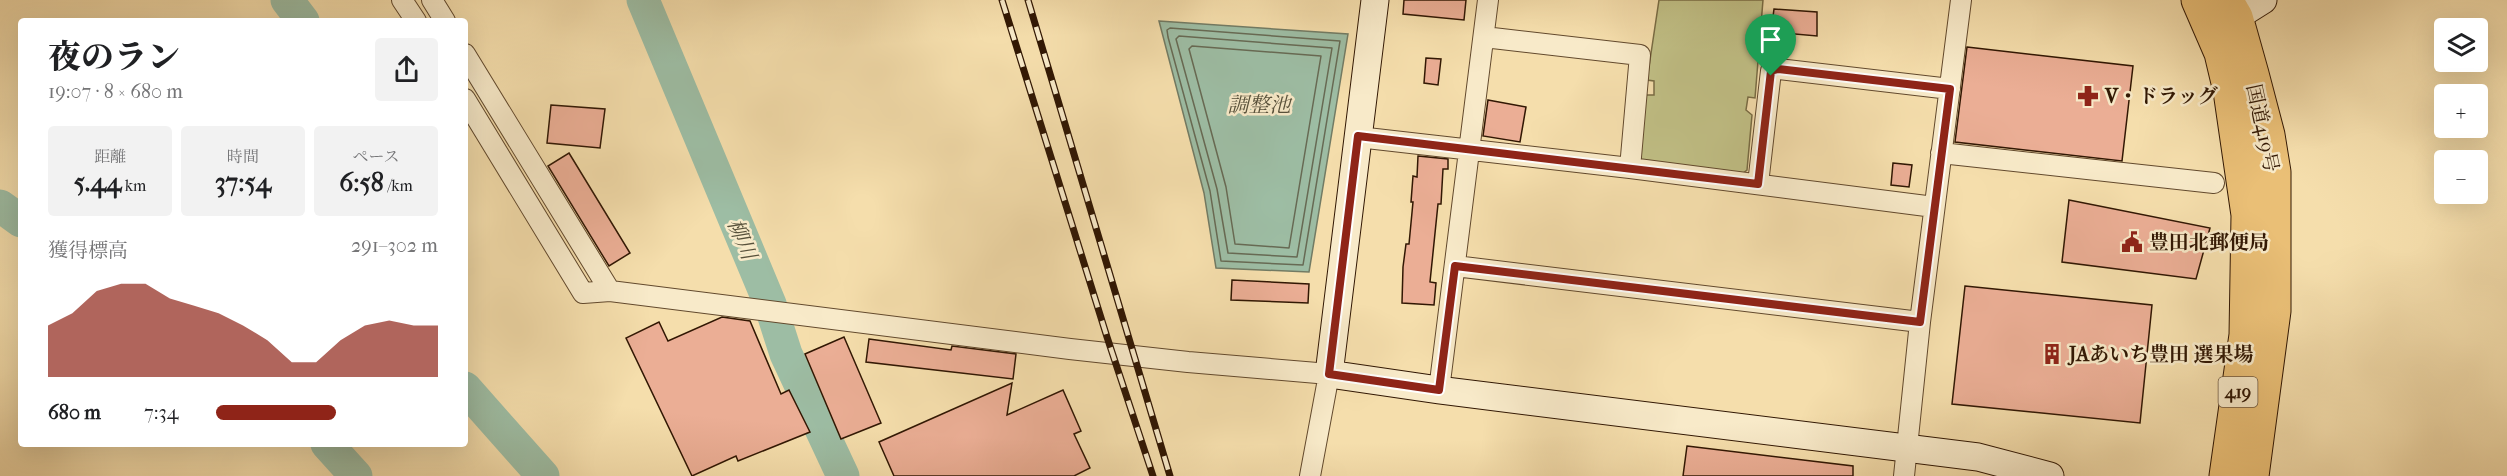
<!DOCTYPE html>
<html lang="ja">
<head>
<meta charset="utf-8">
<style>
	:root { --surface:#fff; --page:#f2f2f2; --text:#202124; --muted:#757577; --accent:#8f2418 }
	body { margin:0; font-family:"IM FELL French Canon","Noto Serif JP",serif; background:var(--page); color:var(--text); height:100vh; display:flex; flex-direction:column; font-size:22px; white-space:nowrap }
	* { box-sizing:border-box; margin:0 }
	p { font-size:20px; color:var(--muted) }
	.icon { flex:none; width:33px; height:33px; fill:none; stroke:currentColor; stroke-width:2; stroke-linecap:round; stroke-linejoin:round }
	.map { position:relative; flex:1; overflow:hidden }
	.drawer { position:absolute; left:18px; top:18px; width:450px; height:429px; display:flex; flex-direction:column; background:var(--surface); border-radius:6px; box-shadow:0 6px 24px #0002 }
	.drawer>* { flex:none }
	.tools { position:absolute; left:2434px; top:18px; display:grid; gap:12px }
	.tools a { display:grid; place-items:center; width:54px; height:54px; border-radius:6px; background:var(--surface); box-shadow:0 6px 24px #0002; font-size:30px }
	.pin { position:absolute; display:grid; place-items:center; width:51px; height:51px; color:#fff; margin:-62px -26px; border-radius:50% 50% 50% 0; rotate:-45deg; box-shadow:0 0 6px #0007 }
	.pin .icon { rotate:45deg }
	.round { display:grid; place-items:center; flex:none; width:63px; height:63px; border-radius:6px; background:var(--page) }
	.overview { display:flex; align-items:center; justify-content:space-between; height:102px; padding:0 30px }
	h1 { font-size:33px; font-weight:800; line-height:45px }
	.figures { display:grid; grid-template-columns:repeat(3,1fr); gap:9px; height:102px; padding:6px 30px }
	.figures div { display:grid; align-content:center; border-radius:6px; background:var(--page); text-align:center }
	.figures b { font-size:26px; font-weight:800 }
	.figures small { font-size:16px; font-weight:400 }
	.figures p { font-size:16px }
	.chart { height:168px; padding:12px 30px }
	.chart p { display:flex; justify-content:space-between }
	.chart svg { width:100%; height:108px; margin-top:6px; fill:var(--accent); opacity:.7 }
	ul { padding:0 30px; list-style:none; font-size:20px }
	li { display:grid; grid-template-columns:96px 72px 1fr; align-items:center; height:45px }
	li i { height:15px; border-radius:8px; background:var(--accent) }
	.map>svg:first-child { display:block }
</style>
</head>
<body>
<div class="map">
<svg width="2507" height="476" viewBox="0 0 2507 476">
	<rect width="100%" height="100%" fill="#f5deac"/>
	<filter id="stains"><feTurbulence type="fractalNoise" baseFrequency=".00333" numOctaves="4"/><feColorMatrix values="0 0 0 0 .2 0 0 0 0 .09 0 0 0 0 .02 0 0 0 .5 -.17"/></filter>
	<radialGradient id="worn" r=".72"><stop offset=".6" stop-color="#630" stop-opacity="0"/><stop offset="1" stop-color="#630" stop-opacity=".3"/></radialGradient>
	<!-- green -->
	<path fill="#c1c086" stroke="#796c44" stroke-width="1.5" d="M1659,0H1763L1755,98L1748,97L1746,110L1752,115L1747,170L1743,173L1644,164L1637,154L1645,95H1654V81L1647,80Z"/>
	<!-- water -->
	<path fill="#9dbda4" stroke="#727b64" stroke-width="1.5" d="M1159,21L1348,34L1309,272L1216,268L1204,193Z"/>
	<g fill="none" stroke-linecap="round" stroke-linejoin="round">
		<!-- shore -->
		<path stroke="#676a54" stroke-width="1.5" d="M1170,28L1340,41L1303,265L1221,261L1210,191L1168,37L1167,30Z
			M1179,36L1332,48L1297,257L1228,253L1217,189L1176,39Z
			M1192,46L1321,56L1289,248L1235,244L1226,187L1189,49Z"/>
		<!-- river -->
		<path stroke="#9dbda4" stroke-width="33" d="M287,0L303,21
			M643,0L770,304L786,354L843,476
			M0,206L21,221
			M465,388L543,476
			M327,444L356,476"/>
	</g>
	<!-- building -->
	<path fill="#ebae95" stroke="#311703" stroke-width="1.5" d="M1404,0H1466L1464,20L1403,14Z
		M1774,9L1817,12V36L1771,32Z
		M1967,47L2133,66L2122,161L1955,142Z
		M1426,58L1441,59L1438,85L1424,83Z
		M1488,100L1526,107L1520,142L1483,136Z
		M551,105L605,109L600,148L547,143Z
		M569,153L630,253L609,266L548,166Z
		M1418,156L1448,159V169H1443L1441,204H1438L1430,282L1436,283L1434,305L1402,303L1403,267L1406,244H1409L1413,202H1411L1413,176L1417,177Z
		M1893,163L1912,165L1909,187L1891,185Z
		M2069,200L2210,228L2196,279L2062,262Z
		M1232,280L1309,284L1308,303L1231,300Z
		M1965,286L2152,305L2140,423L1952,404Z
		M722,317L750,321L781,394L789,390L810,432L738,461L736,456L692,476L626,338L659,322L668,341Z
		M844,337L881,423L841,439L805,354Z
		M869,339L951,350L952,346L1016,354L1013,379L866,362Z
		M1012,383L1007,415L1063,390L1081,431L1074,434L1090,468L1074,476H894L879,442Z
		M1687,446L1853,466V476H1683Z"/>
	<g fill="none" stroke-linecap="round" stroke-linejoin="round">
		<defs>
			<path id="street" d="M402,0L416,21
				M432,0L445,21
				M1484,37L1640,55L1630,168
				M465,54L610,291
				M465,99L583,293L610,291L1070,349L1188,362L1329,374L1310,476
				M1358,137L1630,168L1934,207
				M1941,153L2214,183
				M1758,184L1771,71L1778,69L1950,89
				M1455,266L1920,322
				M1439,390L1488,0
				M1904,476L1920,322L1961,0"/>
			<path id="secondary" d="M1375,0L1329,374L1439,390L1978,457L2050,476
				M2236,17L2263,0"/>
			<path id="highway" d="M2198,0L2221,53L2230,91L2248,215L2246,335L2226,476
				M2226,0L2236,17L2252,74L2268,135L2274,172V311L2252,476"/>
		</defs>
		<!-- street casing -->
		<use href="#street" stroke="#62492d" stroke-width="22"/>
		<!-- secondary casing -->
		<use href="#secondary" stroke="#311703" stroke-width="29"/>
		<!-- highway casing -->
		<use href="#highway" stroke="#311703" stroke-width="35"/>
		<!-- street -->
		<use href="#street" stroke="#f8eac9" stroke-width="20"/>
		<!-- secondary -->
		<use href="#secondary" stroke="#f8eac9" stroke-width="27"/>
		<!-- highway -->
		<use href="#highway" stroke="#eabf76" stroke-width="33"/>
		<defs>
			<path id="rail" d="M1002,0L1107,337L1153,476
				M1028,0L1170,476"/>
		</defs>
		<!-- rail casing -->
		<use href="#rail" stroke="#311703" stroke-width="7"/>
		<!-- rail -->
		<use href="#rail" stroke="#f8eac9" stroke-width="4.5" stroke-dasharray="14" stroke-linecap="butt"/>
	</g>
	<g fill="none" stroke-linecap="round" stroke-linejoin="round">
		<defs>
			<path id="route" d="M1778,69L1950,89L1920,322L1455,266L1439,390L1329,374L1358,136L1758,184L1771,71Z"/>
		</defs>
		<!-- route casing -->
		<use href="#route" stroke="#fff" stroke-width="12"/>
		<!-- route -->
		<use href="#route" stroke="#8f2418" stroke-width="8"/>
	</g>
	<!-- icons -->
	<defs>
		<symbol id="pharmacy-bare" viewBox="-9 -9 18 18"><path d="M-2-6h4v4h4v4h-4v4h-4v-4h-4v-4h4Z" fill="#8f2418" stroke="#f8eac9" stroke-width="2.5" paint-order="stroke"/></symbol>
		<symbol id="civic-bare" viewBox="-9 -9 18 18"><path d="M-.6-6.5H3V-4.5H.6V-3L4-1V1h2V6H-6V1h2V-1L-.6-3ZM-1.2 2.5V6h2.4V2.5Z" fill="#8f2418" stroke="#f8eac9" stroke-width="2.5" paint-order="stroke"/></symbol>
		<symbol id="building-bare" viewBox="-9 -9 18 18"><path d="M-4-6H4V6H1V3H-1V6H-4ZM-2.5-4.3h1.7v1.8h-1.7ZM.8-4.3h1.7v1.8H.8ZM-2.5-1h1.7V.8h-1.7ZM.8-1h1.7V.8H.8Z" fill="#8f2418" stroke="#f8eac9" stroke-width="2.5" paint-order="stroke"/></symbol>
	</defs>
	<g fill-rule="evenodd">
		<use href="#pharmacy-bare" x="2073" y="81" width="30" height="30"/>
		<use href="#civic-bare" x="2117" y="227" width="30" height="30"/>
		<use href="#building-bare" x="2037" y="339" width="30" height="30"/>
	</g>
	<g text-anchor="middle" stroke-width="5" stroke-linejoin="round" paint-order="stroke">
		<!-- shield labels -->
		<rect fill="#f8eac9" stroke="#6d563e" stroke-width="1.5" x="2218.5" y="377" width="39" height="30" rx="4.5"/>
		<g font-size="18" font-weight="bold" fill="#311703">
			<text x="2238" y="398">419</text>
		</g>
		<!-- poi labels -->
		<g font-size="20" font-weight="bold" fill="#311703" stroke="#f8eac9" text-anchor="start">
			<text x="2105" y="103">V・ドラッグ</text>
			<text x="2149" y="249">豊田北郵便局</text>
			<text x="2069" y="361">JAあいち豊田 選果場</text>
		</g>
		<!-- street labels -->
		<g font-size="20" fill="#311703" stroke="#f8eac9">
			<text transform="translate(2263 128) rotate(78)" y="7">国道419号</text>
		</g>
		<!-- water labels -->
		<g font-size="21" font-style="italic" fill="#57513b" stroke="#f8eac9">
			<text x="1259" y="112">調整池</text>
			<text transform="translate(742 239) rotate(67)" y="7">柳川</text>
		</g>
	</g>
	<rect width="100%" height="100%" filter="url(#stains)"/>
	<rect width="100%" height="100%" fill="url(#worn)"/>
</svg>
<div class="tools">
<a><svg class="icon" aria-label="layers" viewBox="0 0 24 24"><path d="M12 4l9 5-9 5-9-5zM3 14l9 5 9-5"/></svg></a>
<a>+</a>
<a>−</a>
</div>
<div class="pin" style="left:1771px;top:76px;background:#1e9e55"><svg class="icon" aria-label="arrive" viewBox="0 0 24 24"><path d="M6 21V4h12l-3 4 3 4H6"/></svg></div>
<section class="drawer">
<div class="overview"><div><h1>夜のラン</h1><p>19:07 · 8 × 680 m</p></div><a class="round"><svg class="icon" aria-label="share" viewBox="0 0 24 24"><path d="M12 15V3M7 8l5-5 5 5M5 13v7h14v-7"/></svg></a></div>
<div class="figures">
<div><p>距離</p><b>5.44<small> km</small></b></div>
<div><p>時間</p><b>37:54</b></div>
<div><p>ペース</p><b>6:58<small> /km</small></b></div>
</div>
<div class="chart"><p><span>獲得標高</span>291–302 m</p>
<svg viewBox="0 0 160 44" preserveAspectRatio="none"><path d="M0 44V23L10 18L20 9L30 6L40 6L50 12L60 15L70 18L80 23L90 29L100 38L110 38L120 29L130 23L140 21L150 23L160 23V44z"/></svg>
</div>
<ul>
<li><b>680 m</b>7:34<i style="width:54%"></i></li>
</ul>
</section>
</div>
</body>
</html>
